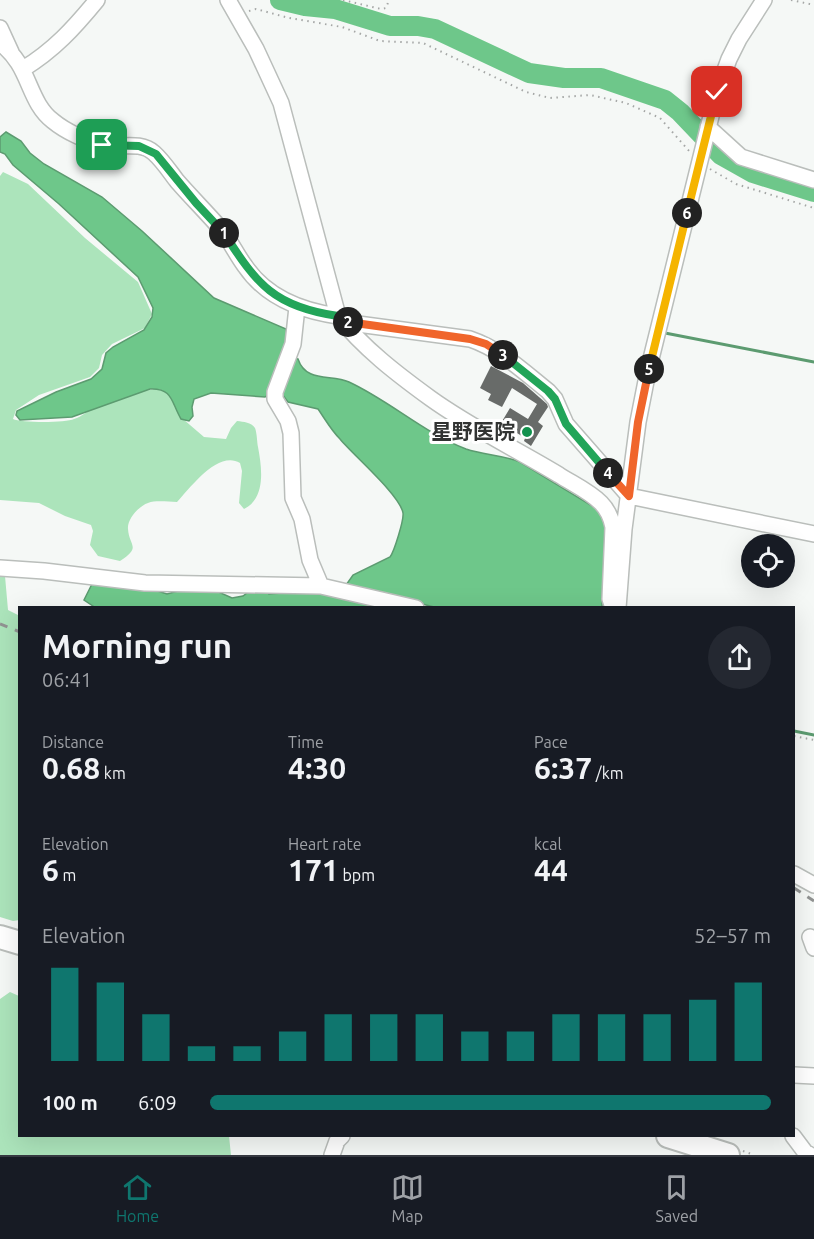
<!DOCTYPE html>
<html lang="en">
<head>
<meta charset="utf-8">
<style>
	:root { --surface:#171b24; --page:#242831; --text:#f1f3f6; --muted:#9ea1a6; --line:#363941; --accent:#0f766e }
	body { margin:0; font-family:Ubuntu,"Noto Sans JP",sans-serif; background:var(--page); color:var(--text); height:100vh; display:flex; flex-direction:column; font-size:22px; white-space:nowrap }
	* { box-sizing:border-box; margin:0 }
	p { font-size:20px; color:var(--muted) }
	.icon { flex:none; width:33px; height:33px; fill:none; stroke:currentColor; stroke-width:2; stroke-linecap:round; stroke-linejoin:round }
	.map { position:relative; flex:1; overflow:hidden }
	.side { position:absolute; left:18px; top:606px; width:777px; height:531px; display:flex; flex-direction:column; background:var(--surface); border-radius:0px; box-shadow:0 6px 24px #0002 }
	.side>* { flex:none }
	.controls { position:absolute; left:741px; top:534px; display:grid; gap:12px }
	.controls a { display:grid; place-items:center; width:54px; height:54px; border-radius:50%; background:var(--surface); box-shadow:0 6px 24px #0002; font-size:30px }
	.pin { position:absolute; display:grid; place-items:center; width:51px; height:51px; color:#fff; margin:-26px; border-radius:12px; box-shadow:0 3px 9px #0006 }
	.km { position:absolute; width:30px; height:30px; margin:-15px; border-radius:50%; background:#222; color:#fff; font-size:16px; line-height:30px; text-align:center }
	.round { display:grid; place-items:center; flex:none; width:63px; height:63px; border-radius:32px; background:var(--page) }
	.overview { display:flex; align-items:center; justify-content:space-between; height:102px; padding:0 24px }
	h1 { font-size:33px; font-weight:700; line-height:45px }
	.figures { display:grid; grid-template-columns:repeat(3,1fr); gap:9px; height:102px; padding:6px 24px }
	.figures div { display:grid; align-content:center }
	.figures b { font-size:30px; font-weight:700 }
	.figures small { font-size:16px; font-weight:400 }
	.figures p { font-size:16px }
	.chart { height:168px; padding:12px 24px }
	.chart p { display:flex; justify-content:space-between }
	.chart svg { width:100%; height:108px; margin-top:6px; stroke:var(--accent); stroke-width:6 }
	ul { padding:0 24px; list-style:none; font-size:20px }
	li { display:grid; grid-template-columns:96px 72px 1fr; align-items:center; height:45px }
	li i { height:15px; border-radius:8px; background:var(--accent) }
	.menu { display:flex; justify-content:space-around; align-items:center; height:84px; border-top:2px solid var(--line); background:var(--surface); font-size:16px; color:var(--muted) }
	.menu a { display:grid; justify-items:center; gap:3px }
	.menu .selected { color:var(--accent) }
	.map>svg:first-child { display:block }
</style>
</head>
<body>
<div class="map">
<svg width="814" height="1155" viewBox="0 0 814 1155">
	<rect width="100%" height="100%" fill="#f5f8f6"/>
	<!-- green -->
	<path fill="#ace4bb" d="M3,172L28,184L85,238L138,282L152,314L145,328L112,344L102,355L99,368L90,377L39,395L16,410L13,419C21,423 66,423 74,419C82,417 88,410 95,407C116,396 144,386 168,391L183,419L204,437L226,439L231,428L237,421C244,422 251,422 255,428C257,433 257,442 258,447C262,468 266,498 244,509L239,503L242,471L240,463C218,450 191,487 177,502C168,502 156,500 148,503C139,506 127,519 128,529C129,546 142,547 120,561L98,556L90,545L93,531L91,525L65,516L39,503L0,500V176Z
		M0,575L5,576L8,610L20,616V920L13,921L0,917Z
		M10,992L19,996L20,1136H229L231,1155H0V999Z"/>
	<!-- water -->
	<path fill="#6ec78a" stroke="#5c9b70" stroke-width="1.5" d="M6,132L21,141L30,153L44,164L102,197L142,231L214,298L286,329L288,338L269,394L265,397L211,393L194,399L192,407L193,416L189,421L181,419C171,402 173,388 150,389L72,417L20,420L16,415L17,411L56,392L91,379L102,369L106,353L113,347L144,330L152,317L153,308L138,277L59,204L13,165L5,154L0,152V137Z
		M290,358L298,359C306,383 331,374 349,382C390,401 424,433 466,449C484,455 502,455 520,462L594,507L601,514L605,524L602,607H434L346,585L353,575L390,557C394,552 404,520 403,513C400,495 353,455 340,439C331,430 325,419 318,409L288,402L279,390Z
		M93,582L151,589L167,594L182,590H214L232,598L243,596L247,593L269,591V594L309,591L310,589L393,607L96,608L84,600Z"/>
	<g fill="none" stroke-linecap="round" stroke-linejoin="round">
		<!-- stream -->
		<path stroke="#5c9b70" stroke-width="3" d="M665,333L814,362
			M794,731L814,735"/>
		<!-- river -->
		<path stroke="#6ec78a" stroke-width="20" d="M280,0L305,6L335,9L390,26H418L435,29L529,73L564,78H601L665,100L680,112L721,155L753,173L814,192"/>
	</g>
	<!-- building -->
	<path fill="#686b69" d="M491,366L523,383L547,404L548,407L538,422L543,426L531,446L524,441L525,438L501,423L510,408L528,419L537,404L512,388L502,407L488,400L491,394L480,388Z"/>
	<g fill="none" stroke-linecap="round" stroke-linejoin="round">
		<defs>
			<path id="minor" d="M228,0L256,49L281,103L338,316C363,348 397,374 430,398C470,427 516,449 559,475C573,484 589,491 601,503C608,510 611,517 613,527L610,599L613,608
				M0,28L11,52
				M0,43C31,66 27,101 53,121C65,131 86,141 102,145C118,149 140,140 154,153C163,161 170,172 177,181C191,197 206,212 220,228C230,240 236,254 245,266C266,297 302,311 338,316
				M23,69C54,50 74,28 97,0
				M708,127L741,157L814,180
				M297,307L293,344L275,392V399L288,421L291,433L293,498L302,519L310,560L321,586
				M343,322L470,339C500,349 523,371 548,391L555,399L566,424L629,496L814,534
				M0,568L44,571L145,583L321,586L416,608
				M618,608L624,529L638,422L648,371L717,92L729,59L739,39L764,0
				M794,874L814,885
				M810,937L814,948
				M794,1075L814,1076
				M793,1136L805,1152L810,1155
				M332,1155L337,1141L342,1136"/>
			<path id="highway" d="M0,937L20,943
				M668,1136L728,1155"/>
		</defs>
		<!-- minor casing -->
		<use href="#minor" stroke="#babebb" stroke-width="18"/>
		<!-- highway casing -->
		<use href="#highway" stroke="#babebb" stroke-width="26"/>
		<!-- path -->
		<path stroke="#a5a7a6" stroke-width="2" stroke-dasharray="1.5 4.5" stroke-linecap="butt" d="M343,0L381,9L386,8L389,0
			M791,0L814,5
			M249,11L256,9L289,18L342,27L380,41L423,43L526,92L550,98L590,95L626,103L660,118L690,152
			M710,169L736,184L814,208
			M794,736L814,740
			M743,1151L754,1155"/>
		<!-- minor -->
		<use href="#minor" stroke="#fff" stroke-width="15"/>
		<!-- highway -->
		<use href="#highway" stroke="#fff" stroke-width="22"/>
		<!-- rail -->
		<path stroke="#919392" stroke-width="3" stroke-dasharray="8 8" stroke-linecap="butt" d="M0,624L20,632
			M794,888L814,901"/>
	</g>
	<g fill="none" stroke-linecap="round" stroke-linejoin="round">
		<defs>
			<path id="split-1" d="M102,145L139,146L156,154L196,203L224,233"/>
			<path id="split-2" d="M224,233C257,285 275,307 338,316L343,322H348"/>
			<path id="split-3" d="M348,322L470,339L486,344L503,355"/>
			<path id="split-4" d="M503,355L548,391L555,399L566,424L608,473"/>
			<path id="split-5" d="M608,473L629,496L638,422L649,369"/>
			<path id="split-6" d="M649,369L687,213"/>
			<path id="split-7" d="M687,213L717,92"/>
		</defs>
		<!-- split-1 casing -->
		<use href="#split-1" stroke="#fff" stroke-width="12"/>
		<!-- split-2 casing -->
		<use href="#split-2" stroke="#fff" stroke-width="12"/>
		<!-- split-3 casing -->
		<use href="#split-3" stroke="#fff" stroke-width="12"/>
		<!-- split-4 casing -->
		<use href="#split-4" stroke="#fff" stroke-width="12"/>
		<!-- split-5 casing -->
		<use href="#split-5" stroke="#fff" stroke-width="12"/>
		<!-- split-6 casing -->
		<use href="#split-6" stroke="#fff" stroke-width="12"/>
		<!-- split-7 casing -->
		<use href="#split-7" stroke="#fff" stroke-width="12"/>
		<!-- split-1 -->
		<use href="#split-1" stroke="#22a559" stroke-width="8"/>
		<!-- split-2 -->
		<use href="#split-2" stroke="#22a559" stroke-width="8"/>
		<!-- split-3 -->
		<use href="#split-3" stroke="#f0652b" stroke-width="8"/>
		<!-- split-4 -->
		<use href="#split-4" stroke="#22a559" stroke-width="8"/>
		<!-- split-5 -->
		<use href="#split-5" stroke="#f0652b" stroke-width="8"/>
		<!-- split-6 -->
		<use href="#split-6" stroke="#f5b400" stroke-width="8"/>
		<!-- split-7 -->
		<use href="#split-7" stroke="#f5b400" stroke-width="8"/>
	</g>
	<!-- markers -->
	<circle fill="#12914d" stroke="#fff" stroke-width="2" cx="527" cy="432" r="6"/>
	<g text-anchor="middle" stroke-width="6" stroke-linejoin="round" paint-order="stroke">
		<!-- poi labels -->
		<g font-size="21" font-weight="bold" fill="#313332" stroke="#fff" text-anchor="end">
			<text x="515" y="439">星野医院</text>
		</g>
	</g>
</svg>
<div class="controls">
<a><svg class="icon" aria-label="locate" viewBox="0 0 24 24"><circle cx="12" cy="12" r="6"/><path d="M12 2v4M12 18v4M2 12h4M18 12h4"/></svg></a>
</div>
<div class="pin" style="left:102px;top:145px;background:#1e9e55"><svg class="icon" aria-label="arrive" viewBox="0 0 24 24"><path d="M6 21V4h12l-3 4 3 4H6"/></svg></div>
<div class="pin" style="left:717px;top:92px;background:#d93025"><svg class="icon" aria-label="check" viewBox="0 0 24 24"><path d="M5 12l5 5 9-10"/></svg></div>
<b class="km" style="left:224px;top:233px">1</b>
<b class="km" style="left:348px;top:322px">2</b>
<b class="km" style="left:503px;top:355px">3</b>
<b class="km" style="left:608px;top:473px">4</b>
<b class="km" style="left:649px;top:369px">5</b>
<b class="km" style="left:687px;top:213px">6</b>
<section class="side">
<div class="overview"><div><h1>Morning run</h1><p>06:41</p></div><a class="round"><svg class="icon" aria-label="share" viewBox="0 0 24 24"><path d="M12 15V3M7 8l5-5 5 5M5 13v7h14v-7"/></svg></a></div>
<div class="figures">
<div><p>Distance</p><b>0.68<small> km</small></b></div>
<div><p>Time</p><b>4:30</b></div>
<div><p>Pace</p><b>6:37<small> /km</small></b></div>
</div>
<div class="figures">
<div><p>Elevation</p><b>6<small> m</small></b></div>
<div><p>Heart rate</p><b>171<small> bpm</small></b></div>
<div><p>kcal</p><b>44</b></div>
</div>
<div class="chart"><p><span>Elevation</span>52–57 m</p>
<svg viewBox="0 0 160 44" preserveAspectRatio="none"><path d="M5 44V6M15 44V12M25 44V25M35 44V38M45 44V38M55 44V32M65 44V25M75 44V25M85 44V25M95 44V32M105 44V32M115 44V25M125 44V25M135 44V25M145 44V19M155 44V12"/></svg>
</div>
<ul>
<li><b>100 m</b>6:09<i style="width:100%"></i></li>
</ul>
</section>
</div>
<nav class="menu">
<a class="selected"><svg class="icon" aria-label="home" viewBox="0 0 24 24"><path d="M3 11l9-7 9 7M6 9v11h12V9"/></svg>Home</a>
<a><svg class="icon" aria-label="map" viewBox="0 0 24 24"><path d="M3 6l6-2 6 2 6-2v14l-6 2-6-2-6 2zM9 4v14M15 6v14"/></svg>Map</a>
<a><svg class="icon" aria-label="saved" viewBox="0 0 24 24"><path d="M7 4h10v16l-5-4-5 4z"/></svg>Saved</a>
</nav>
</body>
</html>
